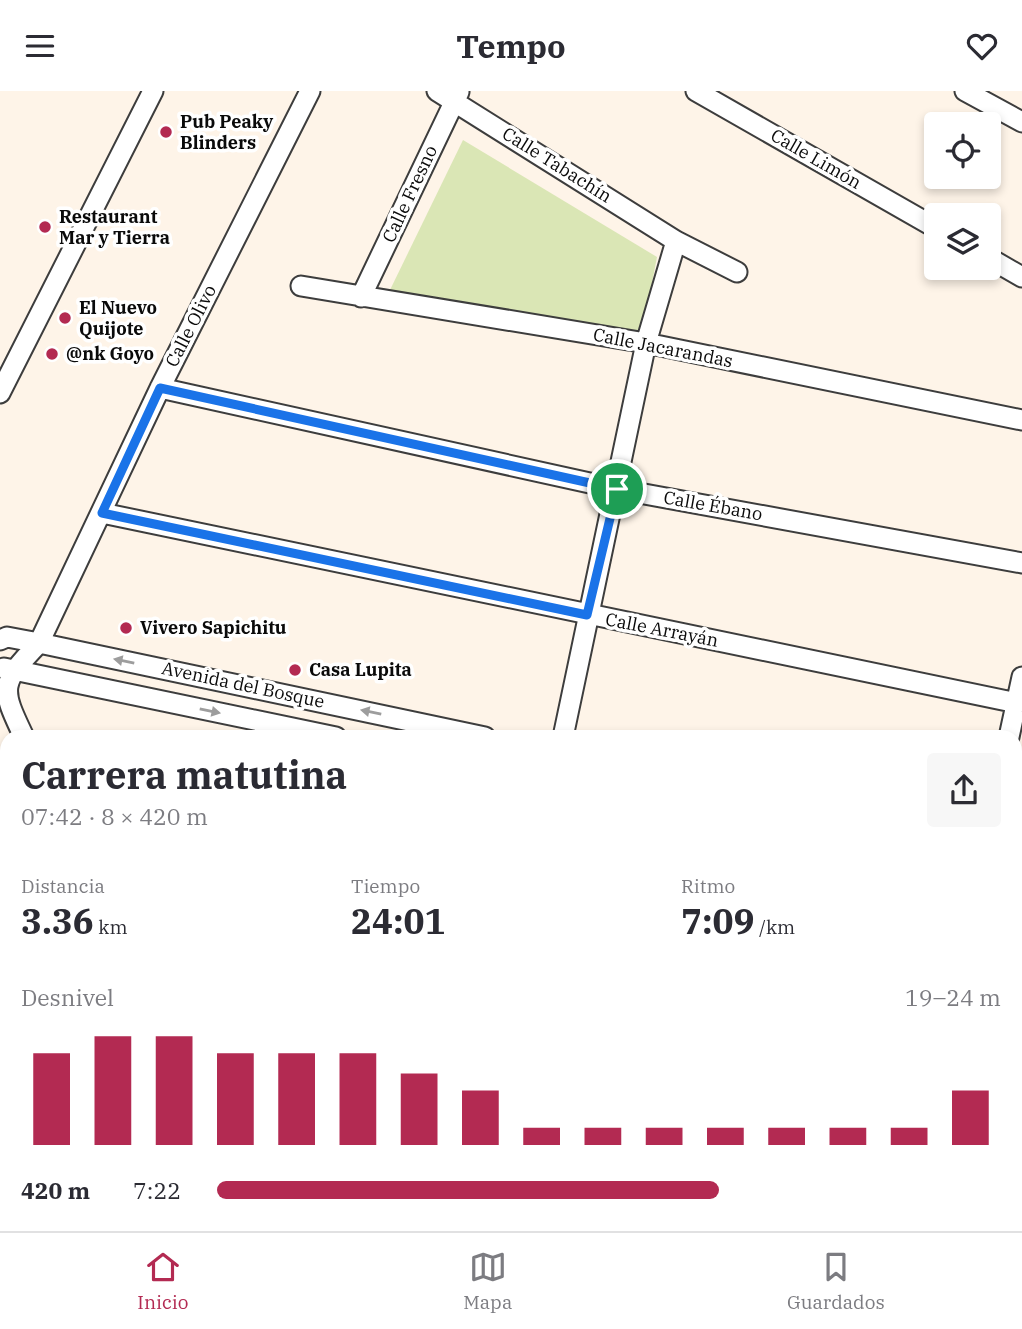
<!DOCTYPE html>
<html lang="es">
<head>
<meta charset="utf-8">
<style>
	:root { --surface:#fff; --page:#f7f7f7; --text:#2b2b33; --muted:#7c7c81; --line:#e1e1e2; --accent:#b32a52 }
	body { margin:0; font-family:"IBM Plex Serif",serif; background:var(--page); color:var(--text); height:100vh; display:flex; flex-direction:column; font-size:26px; white-space:nowrap }
	* { box-sizing:border-box; margin:0 }
	p { font-size:23px; color:var(--muted) }
	.icon { flex:none; width:38px; height:38px; fill:none; stroke:currentColor; stroke-width:2; stroke-linecap:round; stroke-linejoin:round }
	.map { position:relative; flex:1; overflow:hidden }
	.sheet { position:absolute; left:0px; top:639px; width:1022px; height:502px; display:flex; flex-direction:column; background:var(--surface); border-radius:21px 21px 0 0; box-shadow:0 4px 10px #0003 }
	.sheet>* { flex:none }
	.buttons { position:absolute; left:924px; top:21px; display:grid; gap:14px }
	.buttons a { display:grid; place-items:center; width:77px; height:77px; border-radius:7px; background:var(--surface); box-shadow:0 4px 10px #0003; font-size:35px }
	.pin { position:absolute; display:grid; place-items:center; width:60px; height:60px; color:#fff; margin:-30px; border:4px solid #fff; border-radius:50%; box-shadow:0 2px 7px #0007 }
	.round { display:grid; place-items:center; flex:none; width:74px; height:74px; border-radius:7px; background:var(--page) }
	.head { display:flex; align-items:center; justify-content:space-between; height:119px; padding:0 21px }
	h1 { font-size:38px; font-weight:700; line-height:52px }
	.metrics { display:grid; grid-template-columns:repeat(3,1fr); gap:10px; height:119px; padding:7px 21px }
	.metrics div { display:grid; align-content:center }
	.metrics b { font-size:35px; font-weight:700 }
	.metrics small { font-size:19px; font-weight:400 }
	.metrics p { font-size:19px }
	.chart { height:196px; padding:14px 21px }
	.chart p { display:flex; justify-content:space-between }
	.chart svg { width:100%; height:126px; margin-top:7px; stroke:var(--accent); stroke-width:6 }
	ul { padding:0 21px; list-style:none; font-size:23px }
	li { display:grid; grid-template-columns:112px 84px 1fr; align-items:center; height:52px }
	li i { height:18px; border-radius:9px; background:var(--accent) }
	header { display:flex; justify-content:space-between; align-items:center; height:91px; padding:0 21px; background:var(--surface); font-size:32px; font-weight:700 }
	.tabs { display:flex; justify-content:space-around; align-items:center; height:98px; border-top:2px solid var(--line); background:var(--surface); font-size:19px; color:var(--muted) }
	.tabs a { display:grid; justify-items:center; gap:4px }
	.tabs .selected { color:var(--accent) }
	.map>svg:first-child { display:block }
</style>
</head>
<body>
<header><svg class="icon" aria-label="menu" viewBox="0 0 24 24"><path d="M4 6h16M4 12h16M4 18h16"/></svg>Tempo<svg class="icon" aria-label="heart" viewBox="0 0 24 24"><path d="M12 20l-8-8c-3-5 5-10 8-4 3-6 11-1 8 4z"/></svg></header>
<div class="map">
<svg width="1022" height="1140" viewBox="0 0 1022 1140">
	<rect width="100%" height="100%" fill="#fef4e8"/>
	<!-- green -->
	<path fill="#dae6b5" d="M463,49L657,166L641,249L389,201Z"/>
	<g fill="none" stroke-linecap="round" stroke-linejoin="round">
		<defs>
			<path id="minor" d="M437,0L676,150L737,181
				M696,0L936,137
				M965,0L1022,31
				M989,167L1022,186
				M301,195L646,252L1022,329
				M361,206L459,1
				M160,297L617,398L1022,472
				M0,302L153,0
				M102,422L1017,612
				M0,549L7,546L39,552L485,646
				M4,577L336,646
				M24,646C0,596 0,593 39,552L160,297L310,0
				M563,646L646,252L676,150
				M1009,646L1022,586
				M1015,756L1022,758
				M0,785L7,796
				M1015,787L1022,788
				M1015,973L1022,960
				M1015,1124L1022,1129
				M437,1134V1140
				M761,1134L763,1140
				M8,1140L22,1134
				M560,1140V1134
				M921,1140L925,1134"/>
		</defs>
		<!-- minor casing -->
		<use href="#minor" stroke="#3d3d3d" stroke-width="23"/>
		<!-- minor -->
		<use href="#minor" stroke="#fff" stroke-width="19"/>
	</g>
	<!-- one-way arrows -->
	<defs><path id="oneway-solid" d="M-6-.8H1V-3.2L6.5 0L1 3.2V.8H-6Z" transform="scale(1.75)"/></defs>
	<g fill="#9d9d9d">
		<use href="#oneway-solid" transform="translate(124 570) rotate(-168)"/>
		<use href="#oneway-solid" transform="translate(210 620) rotate(12)"/>
		<use href="#oneway-solid" transform="translate(371 621) rotate(-168)"/>
	</g>
	<g fill="none" stroke-linecap="round" stroke-linejoin="round">
		<defs>
			<path id="route" d="M160,297L617,398L587,524L102,422Z"/>
		</defs>
		<!-- route casing -->
		<use href="#route" stroke="#fff" stroke-width="14"/>
		<!-- route -->
		<use href="#route" stroke="#1a73e8" stroke-width="9"/>
	</g>
	<!-- markers -->
	<g fill="#b32a52" stroke="#fff" stroke-width="2.5">
		<circle cx="166" cy="41" r="7"/>
		<circle cx="45" cy="136" r="7"/>
		<circle cx="65" cy="227" r="7"/>
		<circle cx="52" cy="263" r="7"/>
		<circle cx="126" cy="537" r="7"/>
		<circle cx="295" cy="579" r="7"/>
	</g>
	<g text-anchor="middle" stroke-width="7" stroke-linejoin="round" paint-order="stroke">
		<!-- poi labels -->
		<g font-size="18" font-weight="bold" fill="#0a0a0a" stroke="#fff" text-anchor="start">
			<text x="180" y="37">Pub Peaky<tspan x="180" dy="21">Blinders</tspan></text>
			<text x="59" y="132">Restaurant<tspan x="59" dy="21">Mar y Tierra</tspan></text>
			<text x="79" y="223">El Nuevo<tspan x="79" dy="21">Quijote</tspan></text>
			<text x="66" y="269">@nk Goyo</text>
			<text x="140" y="543">Vivero Sapichitu</text>
			<text x="309" y="585">Casa Lupita</text>
		</g>
		<!-- street labels -->
		<g font-size="18" fill="#0a0a0a" stroke="#fff">
			<text transform="translate(816 68) rotate(30)" y="6">Calle Limón</text>
			<text transform="translate(557 74) rotate(32)" y="6">Calle Tabachín</text>
			<text transform="translate(410 103) rotate(-65)" y="6">Calle Fresno</text>
			<text transform="translate(191 235) rotate(-63)" y="6">Calle Olivo</text>
			<text transform="translate(663 257) rotate(11)" y="6">Calle Jacarandas</text>
			<text transform="translate(713 415) rotate(10)" y="6">Calle Ébano</text>
			<text transform="translate(662 539) rotate(11)" y="6">Calle Arrayán</text>
			<text transform="translate(243 594) rotate(12)" y="6">Avenida del Bosque</text>
		</g>
	</g>
</svg>
<div class="buttons">
<a><svg class="icon" aria-label="locate" viewBox="0 0 24 24"><circle cx="12" cy="12" r="6"/><path d="M12 2v4M12 18v4M2 12h4M18 12h4"/></svg></a>
<a><svg class="icon" aria-label="layers" viewBox="0 0 24 24"><path d="M12 4l9 5-9 5-9-5zM3 14l9 5 9-5"/></svg></a>
</div>
<div class="pin" style="left:617px;top:398px;background:#1e9e55"><svg class="icon" aria-label="arrive" viewBox="0 0 24 24"><path d="M6 21V4h12l-3 4 3 4H6"/></svg></div>
<section class="sheet">
<div class="head"><div><h1>Carrera matutina</h1><p>07:42 · 8 × 420 m</p></div><a class="round"><svg class="icon" aria-label="share" viewBox="0 0 24 24"><path d="M12 15V3M7 8l5-5 5 5M5 13v7h14v-7"/></svg></a></div>
<div class="metrics">
<div><p>Distancia</p><b>3.36<small> km</small></b></div>
<div><p>Tiempo</p><b>24:01</b></div>
<div><p>Ritmo</p><b>7:09<small> /km</small></b></div>
</div>
<div class="chart"><p><span>Desnivel</span>19–24 m</p>
<svg viewBox="0 0 160 44" preserveAspectRatio="none"><path d="M5 44V12M15 44V6M25 44V6M35 44V12M45 44V12M55 44V12M65 44V19M75 44V25M85 44V38M95 44V38M105 44V38M115 44V38M125 44V38M135 44V38M145 44V38M155 44V25"/></svg>
</div>
<ul>
<li><b>420 m</b>7:22<i style="width:64%"></i></li>
</ul>
</section>
</div>
<nav class="tabs">
<a class="selected"><svg class="icon" aria-label="home" viewBox="0 0 24 24"><path d="M3 11l9-7 9 7M6 9v11h12V9"/></svg>Inicio</a>
<a><svg class="icon" aria-label="map" viewBox="0 0 24 24"><path d="M3 6l6-2 6 2 6-2v14l-6 2-6-2-6 2zM9 4v14M15 6v14"/></svg>Mapa</a>
<a><svg class="icon" aria-label="saved" viewBox="0 0 24 24"><path d="M7 4h10v16l-5-4-5 4z"/></svg>Guardados</a>
</nav>
</body>
</html>
